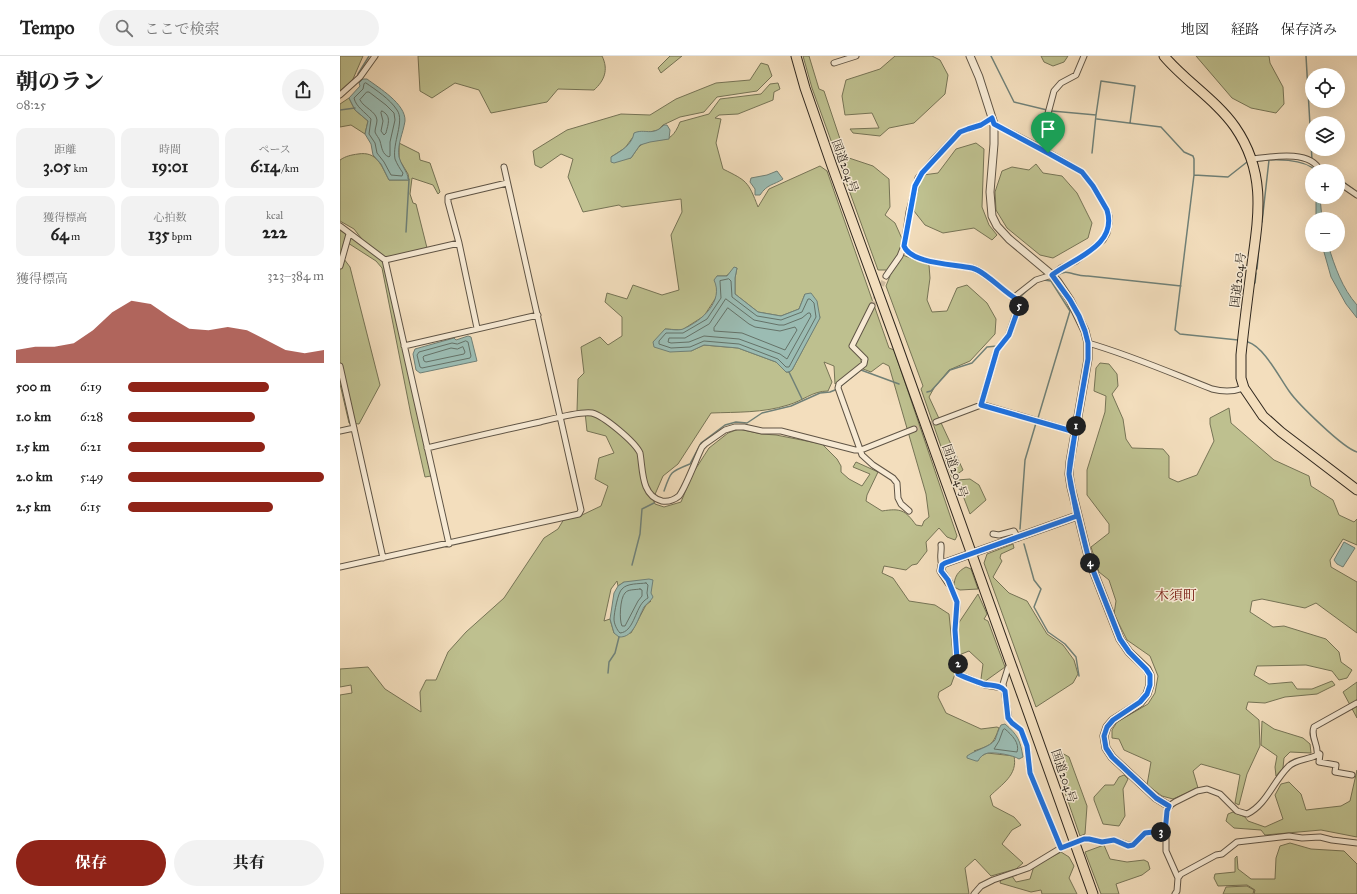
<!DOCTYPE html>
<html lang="ja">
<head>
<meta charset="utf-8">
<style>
	:root { --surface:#fff; --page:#f2f2f2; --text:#222; --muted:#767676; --line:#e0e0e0; --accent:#8f2418 }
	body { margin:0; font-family:"IM FELL Great Primer","Noto Serif JP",serif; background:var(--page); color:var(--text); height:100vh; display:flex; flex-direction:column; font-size:15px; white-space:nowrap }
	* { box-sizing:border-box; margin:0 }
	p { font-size:13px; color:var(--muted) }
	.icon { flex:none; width:22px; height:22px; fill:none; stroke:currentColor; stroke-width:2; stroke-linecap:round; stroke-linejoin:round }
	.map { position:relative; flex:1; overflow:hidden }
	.details { display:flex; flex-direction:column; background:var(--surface); width:340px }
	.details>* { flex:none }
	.tools { position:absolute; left:965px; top:12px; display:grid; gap:8px }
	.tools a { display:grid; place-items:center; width:40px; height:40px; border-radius:50%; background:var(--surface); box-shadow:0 4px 16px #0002; font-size:20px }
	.pin { position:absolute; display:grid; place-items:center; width:34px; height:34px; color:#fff; margin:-41px -17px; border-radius:50% 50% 50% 0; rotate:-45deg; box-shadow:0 0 4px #0007 }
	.pin .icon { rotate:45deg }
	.km { position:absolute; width:20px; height:20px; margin:-10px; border-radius:50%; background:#222; color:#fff; font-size:11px; line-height:20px; text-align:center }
	.round { display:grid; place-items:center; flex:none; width:42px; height:42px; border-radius:21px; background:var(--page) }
	.head { display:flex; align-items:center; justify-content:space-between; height:68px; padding:0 16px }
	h1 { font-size:22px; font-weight:800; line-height:30px }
	.metrics { display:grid; grid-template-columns:repeat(3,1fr); gap:6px; height:68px; padding:4px 16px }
	.metrics div { display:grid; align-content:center; border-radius:10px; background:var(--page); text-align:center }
	.metrics b { font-size:17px; font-weight:800 }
	.metrics small { font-size:11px; font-weight:400 }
	.metrics p { font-size:11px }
	.chart { height:112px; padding:8px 16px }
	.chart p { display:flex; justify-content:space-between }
	.chart svg { width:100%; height:72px; margin-top:4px; fill:var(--accent); opacity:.7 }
	.primary-button { display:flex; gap:8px; margin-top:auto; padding:8px 16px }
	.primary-button a { flex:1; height:46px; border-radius:24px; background:var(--accent); color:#fff; font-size:16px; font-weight:800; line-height:46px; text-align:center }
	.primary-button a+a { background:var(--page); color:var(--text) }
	ul { padding:0 16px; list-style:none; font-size:13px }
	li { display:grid; grid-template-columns:64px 48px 1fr; align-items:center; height:30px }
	li i { height:10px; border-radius:5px; background:var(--accent) }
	header { display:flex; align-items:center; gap:24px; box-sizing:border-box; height:56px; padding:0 20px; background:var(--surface); border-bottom:1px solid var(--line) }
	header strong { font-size:19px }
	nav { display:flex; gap:22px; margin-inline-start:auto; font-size:14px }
	.search { width:280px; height:36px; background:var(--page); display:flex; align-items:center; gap:10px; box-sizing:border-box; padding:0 14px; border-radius:22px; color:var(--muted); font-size:15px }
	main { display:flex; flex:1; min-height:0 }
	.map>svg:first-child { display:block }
</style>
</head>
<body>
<header>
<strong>Tempo</strong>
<div class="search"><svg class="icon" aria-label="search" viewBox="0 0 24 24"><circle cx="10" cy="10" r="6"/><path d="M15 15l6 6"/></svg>ここで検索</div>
<nav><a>地図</a><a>経路</a><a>保存済み</a></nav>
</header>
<main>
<section class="details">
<div class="head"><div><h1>朝のラン</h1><p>08:25</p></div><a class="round"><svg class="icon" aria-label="share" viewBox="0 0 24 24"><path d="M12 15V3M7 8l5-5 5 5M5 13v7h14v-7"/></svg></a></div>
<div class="metrics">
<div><p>距離</p><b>3.05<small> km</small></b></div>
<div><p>時間</p><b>19:01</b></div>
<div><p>ペース</p><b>6:14<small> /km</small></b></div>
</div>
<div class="metrics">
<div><p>獲得標高</p><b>64<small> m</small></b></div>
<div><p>心拍数</p><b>135<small> bpm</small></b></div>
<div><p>kcal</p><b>222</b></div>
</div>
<div class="chart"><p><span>獲得標高</span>323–384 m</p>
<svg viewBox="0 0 160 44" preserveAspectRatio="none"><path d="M0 44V36L10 34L20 34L30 32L40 24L50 13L60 6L70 8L80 16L90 23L100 24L110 22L120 24L130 30L140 36L150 38L160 36V44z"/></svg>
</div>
<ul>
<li><b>500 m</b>6:19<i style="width:72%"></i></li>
<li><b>1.0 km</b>6:28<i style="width:65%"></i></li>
<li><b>1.5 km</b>6:21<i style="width:70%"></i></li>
<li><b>2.0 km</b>5:49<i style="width:100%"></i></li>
<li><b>2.5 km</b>6:15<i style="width:74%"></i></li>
</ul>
<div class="primary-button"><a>保存</a><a>共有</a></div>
</section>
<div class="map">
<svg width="1017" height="838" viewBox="0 0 1017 838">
	<rect width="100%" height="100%" fill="#f3debd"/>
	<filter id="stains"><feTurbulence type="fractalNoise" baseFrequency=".005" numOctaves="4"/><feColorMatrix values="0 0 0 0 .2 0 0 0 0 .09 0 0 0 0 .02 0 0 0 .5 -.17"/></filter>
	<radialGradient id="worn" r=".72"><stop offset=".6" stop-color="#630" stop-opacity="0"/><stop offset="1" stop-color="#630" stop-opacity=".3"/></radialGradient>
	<!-- green -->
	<path fill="#bec08f" stroke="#767456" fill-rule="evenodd" d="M0,0H23L13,23L0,36Z
		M78,0H262C269,14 264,25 254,34L218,33L207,46L151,57L139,34L115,27L92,42L80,35Z
		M330,0H342L321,17L318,12Z
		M463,0H469L479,33L484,35L502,89L503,98L509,102L533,110L549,123L550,151L545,159L555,167L563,185L560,198L589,209L590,222L587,244L592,256L607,255L617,232L627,229L647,247L656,263L655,278L630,305L609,314L594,332L589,341L623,414L612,422L581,333L583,330L546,230L550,220L546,214H538L472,32Z
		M555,0H592L600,4L608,19L605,38L574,67L549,72L540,80L513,77L510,73L539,72L532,57L505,59L502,40L506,24L540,13Z
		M701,0H728L724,6L713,10L704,6Z
		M856,0H929L930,7L943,31L944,48L936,57L911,52L892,42Z
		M421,7L428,9L432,20L417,35L377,41L364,56L340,61L323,69L318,74L306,77L293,81L285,92L271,101L291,102C294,98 297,92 301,89C319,77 329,94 340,66L369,58L380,43L421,38L430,28L438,27L440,33L434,36L433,44L398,58L379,59L375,62L381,63L376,87L383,113C407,125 408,125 418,151L429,133L480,110L487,115L549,292L554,294L617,480L615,484L607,481L599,472L586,486L587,495L577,508L572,509L566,514L544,510L542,517L553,522L569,545L595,549L609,558L615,618L611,629L599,636L598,641L606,657L641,673L657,671L659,672C653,689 651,689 634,695L641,700L647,697L674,700C678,719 662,728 650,740L653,750L674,761L681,769L672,774L662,788L683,807L676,813L651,820L635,803L625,812L629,838H0V639L12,637L11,629L0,631V613L28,611L45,633L81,656L80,636L86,624H96L108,596L126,576L164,542L204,482L218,473L224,463L242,459L261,450L268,430L255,423L259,402L274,397L266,380L247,375L245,356L237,355L238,323L244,317L241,291L260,281L268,289L282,280V261L265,246L267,237L287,243L293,229L322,239L339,234L331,179L342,156L341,143L282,151L279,149L243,156L228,121L233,103L221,98L201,112L195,109L193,95L227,74L281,58L310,59L336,43L376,27L410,24ZM397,212L395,222V238L418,256L441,260L459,253L465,238L480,261L452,314L449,316H446L436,306L398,292L364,289L351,295L325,273L342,274L364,260L377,240V220H386ZM520,295C525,301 528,305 523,313L531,316L543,307L549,310L586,438L589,461L584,465L582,470L576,469C565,454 561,452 542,455L526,445L527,439L538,416L516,406L513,411L530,418L522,430L509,423L501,416V410L497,403L482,388L436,379L422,378L399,373L388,377L369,392L353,417L341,446L324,451L315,448L313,443L323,420L338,408L371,357C397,356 423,357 448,349C463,345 472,335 488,335L492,326L484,306L494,310L495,328L521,309V302L516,297ZM277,525L278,530L284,526L311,545L306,549L291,577H274L270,563L264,565L271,533Z
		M9,42L15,54L28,65L25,78L11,69L0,71V48Z
		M59,87L79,97L80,104L90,107L100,136L98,138L93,129L72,122L70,138L73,147L76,148L87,192L46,202L25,187L14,173L0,165V104C6,100 11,99 18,98C37,95 41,109 49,124H69L68,118L59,103Z
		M636,87L644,93L642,151L649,169L657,179L652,184L634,172L603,177L585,169L574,155L577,130L583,119L598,117L616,93Z
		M696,108L703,117L722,120L737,137L752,167L748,182L713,202L700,199L667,172L656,154L655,136L662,115L672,111L689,114Z
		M0,174L37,200L44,208L91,420L85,421L71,359L42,212L36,205L8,187L4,203L10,211L40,329L19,368L9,367L0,328Z
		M760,307L769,308L777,318L778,330L772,338L783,363L786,383L792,392L823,393L829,400V422L838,426L857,419L874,385L870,368V362L889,352L891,367L934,404L969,420L971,430L993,444L999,459L1014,466L1017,463V489L1003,483L990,504L991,511L1017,526V577L976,547L965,552L922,543L912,545L910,556L933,571L944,570L986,583L999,596L1001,606L1012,614L1007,622L999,624L992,615L966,609L917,610L914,619L929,628L952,626L957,633H972L992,625L995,629L977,638L945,641L925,647L908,646L906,653L919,664L920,690L907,718L899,749L895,747L900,719L861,708L853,715L858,732L833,743L822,740L807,729L811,706L784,694L779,683L772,682V674L777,666L808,648L815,637L818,620L810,600L787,584L774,558L776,545L769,524L759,516L751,491L769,477V468L747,439V414L765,356L766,340L754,335L756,312Z
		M630,423L639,429L646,444L630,458L617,424Z
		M673,488L674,492L661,498L660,502L662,505L653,521L669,537L687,545L707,578L723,589L734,604L738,618L733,627L696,651L644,507L647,498Z
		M626,511L631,513L638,533L620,534L614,531C614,521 618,515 626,511Z
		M638,538L647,558L644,563L648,565L665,611L644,626L641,623L643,608L629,595L619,599L618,568Z
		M1017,626V662L1003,636Z
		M922,665L934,673L963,682L970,688L971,697L950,696L944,702L943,712L936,720L935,711L937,700L921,689Z
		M711,696L722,697L729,701L747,750L745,778L740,780Z
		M1017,714V781L981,774L925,779L921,774L894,772L886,765L888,758L893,756L905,761L908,765L925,771L943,763L935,739L941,728L949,726L961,738L966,754L1001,750L1010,745Z
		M784,719L788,723L783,733L785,760L779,770L763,768L754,744V741L765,729H774L779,721Z
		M950,787L971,793L1004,795L1017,808V838H914L915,834L907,829L878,830L874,822L875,818L895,816V802L897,800L898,813L911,823H935L936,802L940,790Z
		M764,789L770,803L787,806L804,804L808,806L810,813L802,819L776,828L779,838H761L745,796Z
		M721,796L729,801L734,810L729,822L737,838H702L701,834L691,836L660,827L661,823L672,820L676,826L690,823L694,810Z
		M907,830L914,834L913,838H883L886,831Z"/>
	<!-- water -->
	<path fill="#9bbcb3" stroke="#708077" d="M23,23H27C39,32 66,48 65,65C63,78 57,88 59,101C61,109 67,115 69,124H49L41,108L33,99L31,88L25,78L28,65L15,54L9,42L20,30L19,27Z
		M324,69H327L330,74L329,83L310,86L300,89L291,102L274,107L271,106V101C281,95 292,89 294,77C305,72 312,81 324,69Z
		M437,115L443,123C434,129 427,128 420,139H415V133L410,126L411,122L427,119Z
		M976,141H980L982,163H976Z
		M982,189H988C995,211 1002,232 1017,249V262L1006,248L991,221Z
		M394,211L397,212L395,222V238L418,256L441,260L459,253L465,238L471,237L477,245L480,262L452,314L449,316H446L436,306L398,292L364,289L351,295L330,296L314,291L313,286L325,273C330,273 338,275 343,273C362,265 384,245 374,224L377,220H387Z
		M128,280L131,281L137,305L80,317L76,314L73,298L75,293L114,282L116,284Z
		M1004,486L1015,492L1003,511L997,508L994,504Z
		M309,523L313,524L311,537L313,541C311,545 307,547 304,551C298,562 294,582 279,581L274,577L270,563L274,537L278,530L284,526Z
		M665,668C678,679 680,684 683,701L679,703C673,699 655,696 648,697C643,698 640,701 638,705H636L627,702V700C635,694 650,691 655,684C657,679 658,674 661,669Z"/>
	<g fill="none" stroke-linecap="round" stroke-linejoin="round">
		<!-- shore -->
		<path stroke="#657268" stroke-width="1" d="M26,27C36,34 50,43 57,54C65,65 52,87 55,103C57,108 60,113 63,117L62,120L51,119L44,106L37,97L35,87L29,78L31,63C25,56 16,51 14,42L23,33L24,28Z
			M27,36H29L46,49L54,57L55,64L50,86V100L49,101C42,98 42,92 40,85C39,82 36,79 35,76C35,72 37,68 37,64C36,55 24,52 20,44Z
			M42,55C52,60 48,68 46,77L44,79L41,75L43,65L41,57Z
			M389,223L391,225L392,241L417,260L441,264L462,256L468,243H470L474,247L476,261L449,311H446L438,303L399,288L364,285L350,291L331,292L319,288V285L326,277H343L367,263L381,242L380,225Z
			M386,243L414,264L439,269H444L462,262L468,257H470L471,260L447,303L440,298L399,283L364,280L349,286L331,287L328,286L329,282H345L369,268Z
			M388,252L409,268L415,271L440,275L455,271L457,274L445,294L402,277L374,275V272Z
			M126,285L128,286L131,300L130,302L82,312L80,311L77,299L79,296L112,287L117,288Z
			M123,291L125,296L124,298L86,306L84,305L83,301L84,300L111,292L117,293Z
			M306,527L308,529L307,537L308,542C306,543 304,545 303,546C295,555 293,576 280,577C277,574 274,568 274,563C274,557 278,536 282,533C287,527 299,528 306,527Z
			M300,533L302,534V540L298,545L285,570H282C279,564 280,542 285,537C288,533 295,534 300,533Z
			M665,673C672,679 680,687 677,696L654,693L659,685L663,674Z"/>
		<!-- stream -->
		<path stroke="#708077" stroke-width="1.5" d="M651,0L674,46L707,54
			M966,0L972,104
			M18,21V18L29,0
			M0,54L15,52
			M712,55L756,59L752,97
			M756,59L761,25L795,30L790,67
			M757,63L821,71L844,96L853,100L854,103V119L835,274L840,278L898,284
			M917,105C934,103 964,102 976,115
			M980,112L986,115
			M854,119L888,121L907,106
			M998,122L1016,135
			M922,166L929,104
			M66,176L69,124L68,122
			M917,213L920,179
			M718,219C727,212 735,221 748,220L841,230
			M915,227L916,217
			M679,242L692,230
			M908,286C924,291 939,321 949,335C958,348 1003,392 1017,396
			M449,316L462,343
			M501,330L521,314L559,328
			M587,336L591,335L610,314L632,307L647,291L657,290L666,278L677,246
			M698,362L730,255L711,225L704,224
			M324,435C331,415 330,416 350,408L361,387L385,369L396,366L407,367L422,357L451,350L480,337L490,336L495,334
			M680,473L685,404L696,367
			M684,488L694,524L701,533L694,551L708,576L725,588L736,601L739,620
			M292,509L300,478L302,453L314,447
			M268,617L269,606L275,597L279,581"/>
		<!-- minor-tunnel -->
		<path stroke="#ccb99d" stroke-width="5" stroke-dasharray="5 2.5" stroke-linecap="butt" d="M532,250L546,220
			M574,373L596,366"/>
		<defs>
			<path id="minor" d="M494,7L516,0
				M0,39L20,21L35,0
				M654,68L699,91L742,116L753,130L767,154L769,160V167L767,177L763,184L748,196L736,205L721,212L712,219L696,224L673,242
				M699,91L714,35L721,27L736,19L744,0
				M912,103C930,101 971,93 980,115
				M998,126L1017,139
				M0,170L45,204L109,488
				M564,190C571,208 615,208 632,212C647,216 665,238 680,245V248L669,279L657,294L641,349
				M45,204L119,187
				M0,210L9,178
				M546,220L560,200L564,190L569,156L578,122L593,104L620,76L628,73L641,69L652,62
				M532,250L512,290L525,303L524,308L499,328L498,332L522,399L533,409L553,422L557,427L558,442L561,448L569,455
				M137,272L119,187L108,146V141L167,127
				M748,287C790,299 831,317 872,333C884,336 893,336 904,332
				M64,290L198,259
				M0,310L43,502
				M596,366L641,349H644L735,376
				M0,375L14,372
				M87,392C125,383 163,374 200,366C212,363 240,355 252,357C264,360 295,386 300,397C303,414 301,440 322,445C328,446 334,444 339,440C346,431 356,403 362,391L365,388L385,374L395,371H404L422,375H441L515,394H521L574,373
				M653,478L659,479L674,475L678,482
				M601,489C602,496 599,502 602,509
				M0,511L239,458L241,454L164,111
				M609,527L617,546V552L615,574L618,618L645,629L663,632
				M671,608L668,612L663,628L669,663L672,667L681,674L687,690L690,717L721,792
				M978,697L980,698L979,706L996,709L995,716L1012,719
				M838,822L841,818L876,799L882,798L897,786L949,780L962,782L980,781L992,784L1017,787
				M634,838L641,830L653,824L688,812L721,792L744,783H749L762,786L774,784L788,789H793L805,777L813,776L825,777
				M835,838L837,835L838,822L826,795V770L827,755L829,750L835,746L857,735L867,733L880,738L897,755L907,758C926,749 933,726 948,711C955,703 968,704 977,699C979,689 970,681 974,671L1017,647"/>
			<path id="tertiary" d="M630,0L639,21L654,68V88L650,136L652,160L657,170L669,183L712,219L718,226L730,244L745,275L748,287V303L730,406L729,418L731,431L749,504L780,583L789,596L807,613L810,619V629L807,638L800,647L773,664L767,671L764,680L766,692L772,701L816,742L829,750
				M609,527L601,515L602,509L605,507L737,460"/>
			<path id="trunk" d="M456,0L465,32L492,110L555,283L753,838
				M824,0C845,25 876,44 895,71C926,116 919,158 912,208C908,239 904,269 901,299V322L904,332L923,360L941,376L1017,434"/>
		</defs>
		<!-- minor casing -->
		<use href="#minor" stroke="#605546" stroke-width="7"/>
		<!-- tertiary casing -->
		<use href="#tertiary" stroke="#605546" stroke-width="9"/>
		<!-- trunk casing -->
		<use href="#trunk" stroke="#2f271e" stroke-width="11"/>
		<!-- minor -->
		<use href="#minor" stroke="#f7ead4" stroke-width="5"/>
		<!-- tertiary -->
		<use href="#tertiary" stroke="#f7ead4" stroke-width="7"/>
		<!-- trunk -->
		<use href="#trunk" stroke="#f3debd" stroke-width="9"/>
	</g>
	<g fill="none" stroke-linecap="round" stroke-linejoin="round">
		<defs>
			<path id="route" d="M708,97L742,116L753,130L767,154C778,190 734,202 712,219L730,244L739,260L745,275L748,287V303L730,406L729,418L737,460L605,507L602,509L601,515L608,524L617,546L615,574L618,618C626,622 635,625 643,628C650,630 660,628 665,635L668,662L672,667L681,674L687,690L690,717L721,792L744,783H749L762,786L774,784L788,790L793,789L805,777L813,776L825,777L827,755L829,750L816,742L772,701L766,692L764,680L767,671L773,664L800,646L807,638L810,629V619L806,613L789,596L780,583L749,504L731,431L729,418L735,376L641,349L657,294L669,279L680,248V245C665,238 647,216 632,212C615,208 571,208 564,190L575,130L582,117L620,76L628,73L641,69L652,62L654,68L708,97"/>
		</defs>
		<!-- route casing -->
		<use href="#route" stroke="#fff" stroke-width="8"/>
		<!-- route -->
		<use href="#route" stroke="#1a73e8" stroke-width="5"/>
	</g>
	<g text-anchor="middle" stroke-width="3" stroke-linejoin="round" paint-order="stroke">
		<!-- street labels -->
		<g font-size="12" fill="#2f271e" stroke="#f7ead4">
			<text transform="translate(505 110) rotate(70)" y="4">国道204号</text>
			<text transform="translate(898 224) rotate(-83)" y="4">国道204号</text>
			<text transform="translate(615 415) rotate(71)" y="4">国道204号</text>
			<text transform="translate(724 720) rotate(71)" y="4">国道204号</text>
		</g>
		<!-- quarter labels -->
		<g font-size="14" fill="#7a1f14" stroke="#f7ead4">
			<text x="836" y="544">木須町</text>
		</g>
	</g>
	<rect width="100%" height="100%" filter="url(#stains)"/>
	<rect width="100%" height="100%" fill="url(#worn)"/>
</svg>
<div class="tools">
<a><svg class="icon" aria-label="locate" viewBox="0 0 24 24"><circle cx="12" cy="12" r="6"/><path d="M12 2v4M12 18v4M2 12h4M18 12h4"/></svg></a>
<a><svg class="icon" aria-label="layers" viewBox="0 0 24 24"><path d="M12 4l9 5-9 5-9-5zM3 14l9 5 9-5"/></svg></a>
<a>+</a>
<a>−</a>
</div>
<div class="pin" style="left:708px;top:97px;background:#1e9e55"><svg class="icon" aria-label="arrive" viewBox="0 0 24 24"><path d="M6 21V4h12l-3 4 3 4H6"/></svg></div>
<b class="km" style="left:736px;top:370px">1</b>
<b class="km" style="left:618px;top:608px">2</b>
<b class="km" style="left:821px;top:776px">3</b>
<b class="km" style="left:750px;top:507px">4</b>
<b class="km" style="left:679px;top:250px">5</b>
</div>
</main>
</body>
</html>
